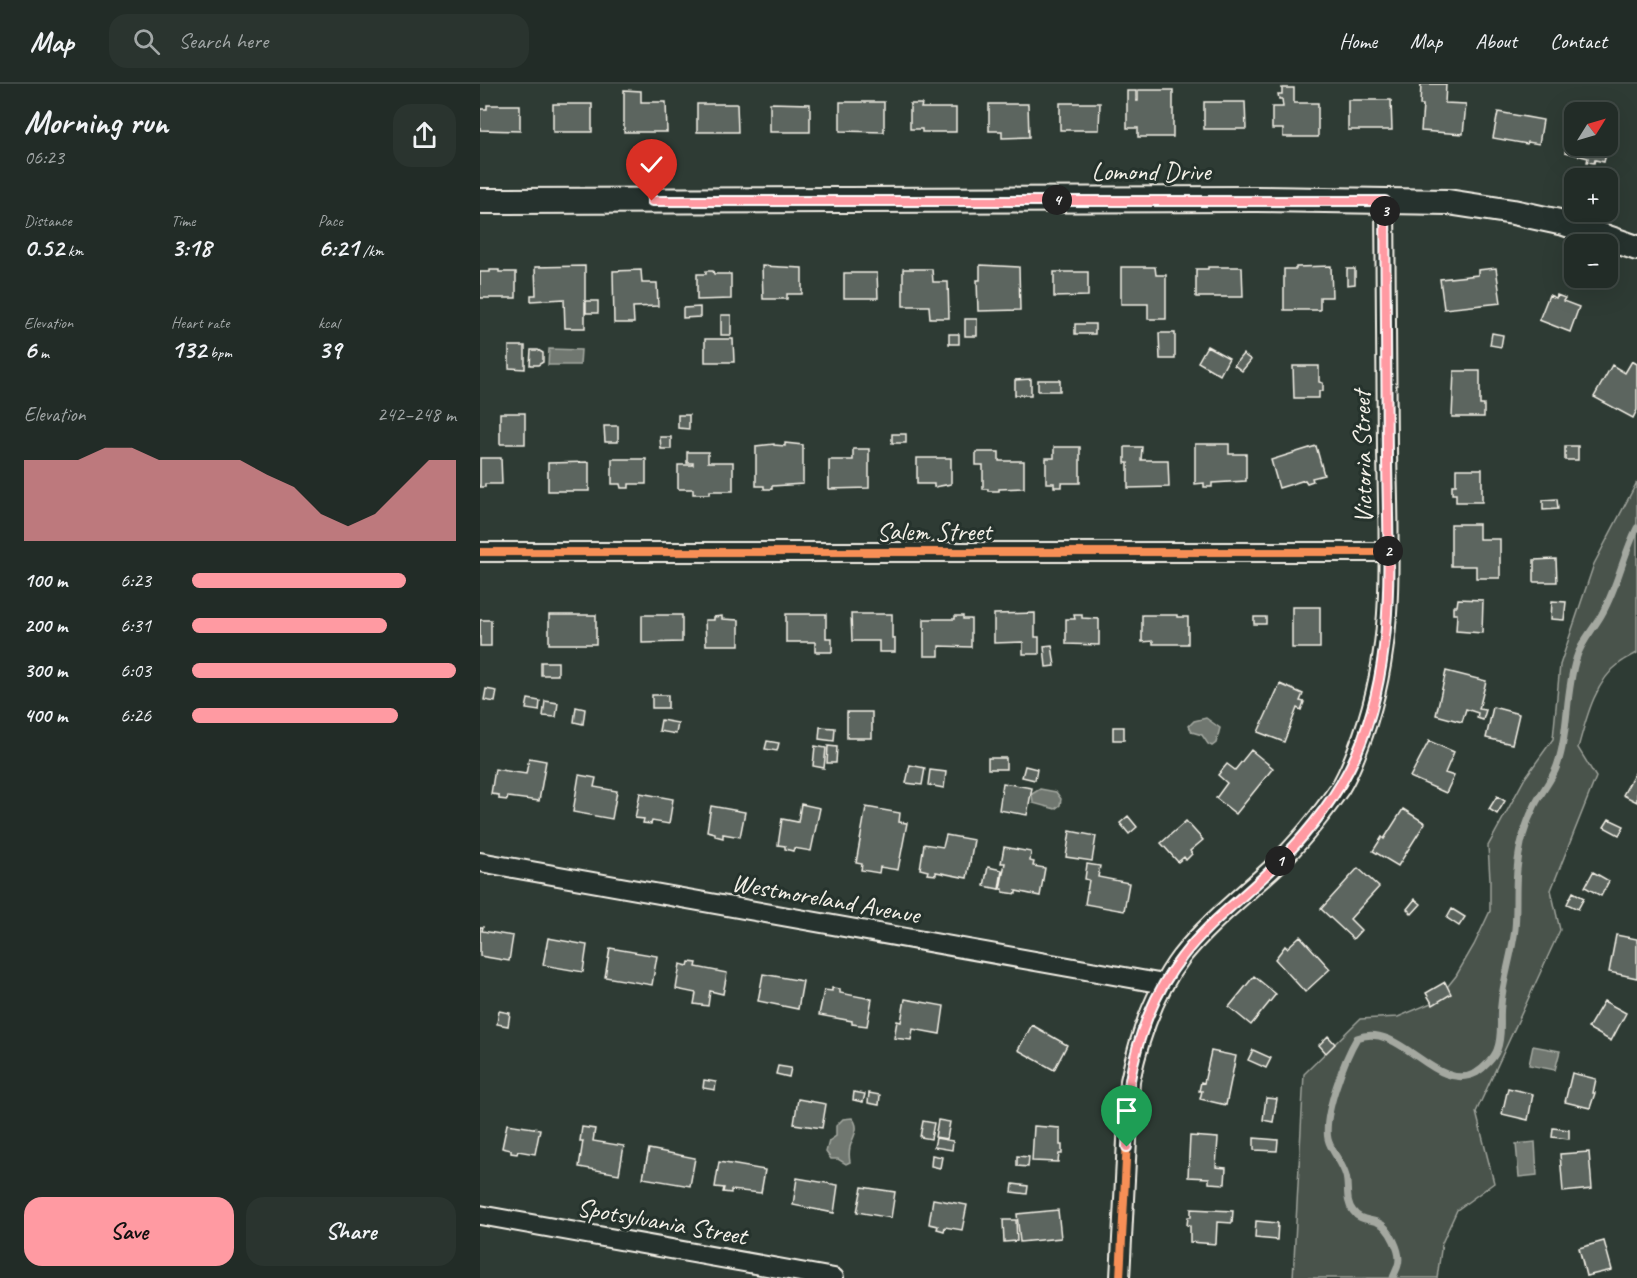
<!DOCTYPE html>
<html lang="en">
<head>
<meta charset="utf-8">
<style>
	:root { --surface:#222c27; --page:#2a342f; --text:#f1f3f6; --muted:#a2a7a7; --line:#3f4844; --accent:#ff9aa2 }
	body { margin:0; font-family:Caveat,sans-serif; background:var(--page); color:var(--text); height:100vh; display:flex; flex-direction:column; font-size:22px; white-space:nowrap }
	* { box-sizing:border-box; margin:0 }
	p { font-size:20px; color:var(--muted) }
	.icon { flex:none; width:33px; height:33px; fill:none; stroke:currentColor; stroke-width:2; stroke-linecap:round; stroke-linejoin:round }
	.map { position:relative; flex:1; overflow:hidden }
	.drawer { display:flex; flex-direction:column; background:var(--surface); width:480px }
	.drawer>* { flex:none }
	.needle { width:39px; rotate:53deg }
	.fabs { position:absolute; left:1084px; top:18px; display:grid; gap:12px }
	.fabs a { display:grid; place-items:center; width:54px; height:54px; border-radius:12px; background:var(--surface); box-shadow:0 6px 24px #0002,0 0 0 2px var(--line); font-size:30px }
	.pin { position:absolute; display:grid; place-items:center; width:51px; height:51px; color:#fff; margin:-62px -26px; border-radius:50% 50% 50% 0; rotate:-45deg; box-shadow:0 0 6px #0007 }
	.pin .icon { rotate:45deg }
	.km { position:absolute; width:30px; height:30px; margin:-15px; border-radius:50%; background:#222; color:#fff; font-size:16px; line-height:30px; text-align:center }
	.round { display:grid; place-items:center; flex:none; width:63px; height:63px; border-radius:18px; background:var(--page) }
	.overview { display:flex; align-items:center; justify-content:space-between; height:102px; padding:0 24px }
	h1 { font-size:33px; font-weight:600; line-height:45px }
	.stats { display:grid; grid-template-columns:repeat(3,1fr); gap:9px; height:102px; padding:6px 24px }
	.stats div { display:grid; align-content:center }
	.stats b { font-size:26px; font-weight:600 }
	.stats small { font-size:16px; font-weight:400 }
	.stats p { font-size:16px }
	.chart { height:168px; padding:12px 24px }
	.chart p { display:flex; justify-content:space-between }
	.chart svg { width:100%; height:108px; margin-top:6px; fill:var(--accent); opacity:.7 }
	.primary-button { display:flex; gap:12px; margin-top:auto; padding:12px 24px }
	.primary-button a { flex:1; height:69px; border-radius:18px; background:var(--accent); color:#111; font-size:24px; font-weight:600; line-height:69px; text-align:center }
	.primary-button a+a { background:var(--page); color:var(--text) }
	ul { padding:0 24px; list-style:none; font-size:20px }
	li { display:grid; grid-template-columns:96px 72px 1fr; align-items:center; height:45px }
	li i { height:15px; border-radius:8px; background:var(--accent) }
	header { display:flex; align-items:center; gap:36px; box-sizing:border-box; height:84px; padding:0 30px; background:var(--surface); border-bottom:2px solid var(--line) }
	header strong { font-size:28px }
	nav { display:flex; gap:33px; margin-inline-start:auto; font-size:21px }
	.search { width:420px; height:54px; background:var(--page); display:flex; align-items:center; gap:15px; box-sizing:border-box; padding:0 21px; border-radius:18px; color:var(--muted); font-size:22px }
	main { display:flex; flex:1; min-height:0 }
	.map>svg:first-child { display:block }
</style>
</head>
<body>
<header>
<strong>Map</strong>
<div class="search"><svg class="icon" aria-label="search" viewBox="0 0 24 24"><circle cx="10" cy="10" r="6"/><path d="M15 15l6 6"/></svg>Search here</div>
<nav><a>Home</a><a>Map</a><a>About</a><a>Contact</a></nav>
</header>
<main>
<section class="drawer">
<div class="overview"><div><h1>Morning run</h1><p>06:23</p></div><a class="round"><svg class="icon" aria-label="share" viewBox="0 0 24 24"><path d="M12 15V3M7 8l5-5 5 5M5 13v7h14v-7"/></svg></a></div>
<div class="stats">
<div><p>Distance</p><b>0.52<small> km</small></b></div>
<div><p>Time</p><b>3:18</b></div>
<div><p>Pace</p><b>6:21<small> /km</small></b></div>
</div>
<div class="stats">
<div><p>Elevation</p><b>6<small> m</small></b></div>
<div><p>Heart rate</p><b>132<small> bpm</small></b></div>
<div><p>kcal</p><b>39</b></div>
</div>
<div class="chart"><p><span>Elevation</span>242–248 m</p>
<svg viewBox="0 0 160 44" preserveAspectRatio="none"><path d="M0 44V11L10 11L20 11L30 6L40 6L50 11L60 11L70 11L80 11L90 17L100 22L110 33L120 38L130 33L140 22L150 11L160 11V44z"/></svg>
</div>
<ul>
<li><b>100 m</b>6:23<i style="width:81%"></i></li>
<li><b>200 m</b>6:31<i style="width:74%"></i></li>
<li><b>300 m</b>6:03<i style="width:100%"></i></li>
<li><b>400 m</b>6:26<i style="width:78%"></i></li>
</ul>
<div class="primary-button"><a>Save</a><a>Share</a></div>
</section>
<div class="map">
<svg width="1157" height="1194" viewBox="0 0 1157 1194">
	<rect width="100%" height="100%" fill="#2e3b34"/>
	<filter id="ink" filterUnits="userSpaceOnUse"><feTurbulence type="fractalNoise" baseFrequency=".0167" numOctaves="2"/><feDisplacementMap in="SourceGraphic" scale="12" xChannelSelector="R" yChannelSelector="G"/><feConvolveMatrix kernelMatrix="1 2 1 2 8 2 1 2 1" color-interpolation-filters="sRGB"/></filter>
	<g filter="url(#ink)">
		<!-- green -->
		<path fill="#48524c" stroke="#9ea29a" stroke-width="1.5" d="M1157,398V569C1152,572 1145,575 1140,579C1115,597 1106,635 1098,664L1116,693L1071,806L1080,846L996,1028L1014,1099L977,1126L962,1159L957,1194H813L824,990L880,935L918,933L956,917L976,892L994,861L1010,827V795L1008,762L1045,694L1073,655L1080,581L1114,480Z"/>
		<!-- water -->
		<path fill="#6f7770" stroke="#a4a8a0" stroke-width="1.5" d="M69,265L101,266L100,281H68Z
			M726,634L740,644L736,659L732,662L728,660L722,651L712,648L709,642L714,637Z
			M560,705L576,708L581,715L580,721L575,725L553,719L552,710Z
			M1053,962L1080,967L1075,986L1049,981Z
			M372,1034C381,1044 373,1052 370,1063C369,1068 369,1073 370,1078L366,1080L358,1075H351L346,1068L349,1057L356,1052V1042L363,1035Z
			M1055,1058L1057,1091L1039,1093L1036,1060Z"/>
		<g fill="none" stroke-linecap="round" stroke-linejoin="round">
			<!-- stream -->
			<path stroke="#a4a8a0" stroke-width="7" d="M913,1194C914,1190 917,1186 918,1181C922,1169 910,1143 897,1138C888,1135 879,1136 873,1127C865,1117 869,1103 866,1092C862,1077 851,1068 848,1055C843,1031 865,974 877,954C920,936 955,1010 996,989C1004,984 1014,974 1017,966C1023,951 1019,935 1021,921C1023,895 1032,871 1035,845C1037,825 1035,806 1037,786C1039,763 1044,742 1055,721C1061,708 1072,696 1077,682C1089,648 1085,609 1096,575C1101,557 1115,544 1123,528C1138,501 1143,471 1157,444"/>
		</g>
		<!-- building -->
		<path fill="#5c655e" stroke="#f4f1e8" stroke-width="1.5" d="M941,0H966L965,19L986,20L983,50L941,47L943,21H940Z
			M802,4H814V19H838V53H803V45H792V23H803L802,15H799L798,10H802Z
			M144,6L161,7V18H186L187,48H144Z
			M658,6H693V53H658V44H647V7H656V17H658Z
			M868,16H911L912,46H868Z
			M360,18H404V48L360,47Z
			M724,18H765L766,45H724Z
			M290,19L330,20V48H290Z
			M580,19H620L619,46H580Z
			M73,20H112V48H73Z
			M217,20H257L258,48H217Z
			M430,20H442L441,24H476V48H442V45H430Z
			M509,20H548L549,53L522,54V47H509Z
			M7,21H40V47L0,46V25H7Z
			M1018,28L1063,36L1059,60L1048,58L1047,60L1013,54Z
			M1092,41L1095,42V62H1128L1124,78L1115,76L1114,79L1107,78L1108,74L1085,68Z
			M500,181L539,183L540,226L498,227L497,196H500Z
			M105,182V244H85L84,215L51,217V211H56L55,183Z
			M282,182L322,184V210H307V215H283Z
			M851,182L852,213H840V226H804V185H816V183Z
			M641,183H675L676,191H686V235H668V220H641Z
			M728,183H762L763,213H716V185H728Z
			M1016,184L1021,219L964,225L960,195L998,191V186Z
			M423,185H452L453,198H468L469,234H450L449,222H423Z
			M867,185H875V200L867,201Z
			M10,186H19V188H36V214H0V188H10Z
			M161,186L162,199H177L178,222L153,223L154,239H134L133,187Z
			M226,187H233L234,190H251V215L217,216V190H226Z
			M574,188H608V212L574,213Z
			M364,189H397L398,214H364Z
			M1069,211L1076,214L1077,211L1085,214L1083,217L1099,223L1090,248L1059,236Z
			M106,217H118V229H106Z
			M220,223V233L203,234V224Z
			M241,231H251V251H241Z
			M485,235H497V252H485Z
			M595,240H615V250H595Z
			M679,249H695V275H680Z
			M1012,249L1023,251L1021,263L1010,261Z
			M469,250H479V260H469Z
			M225,255H253L254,278H225Z
			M29,262H45V285L29,284Z
			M727,262L749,274L740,291L718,278Z
			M51,266H58L63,269V278L58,281H50Z
			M763,270L771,276L762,287L754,281Z
			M1152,277L1157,280V326L1153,334L1114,313L1132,281L1145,289Z
			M813,282H839V298L843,299V307H839V314H814Z
			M974,287H1000V321H1004V333H972Z
			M551,295V311H535V296Z
			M558,296H580V307H558Z
			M20,329H45V360H20Z
			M198,331H209V345L198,344Z
			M124,342H138V358H125Z
			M412,350H426V359H412Z
			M180,353H191V365H181Z
			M305,359L323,361V400L292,402V405H284V402H276V362L294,360V361L305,362Z
			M715,360H749V370H766V397L732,399V403H724V399L715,400Z
			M836,362L844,391L832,394L833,397L827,399L825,396L799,404L791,376Z
			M1085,362H1098V376H1085Z
			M574,363H600V399H582V403H574V399H566V374H574Z
			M645,363H662L661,376H688L689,403L648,404V379H645Z
			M373,365H389V404L349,405V376H373Z
			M207,368H228V378H253V407H230V410H213V405H198V381H213V379H207Z
			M496,368H519V377H544V404L519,405V407H508V405H503V381H496Z
			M0,374H21L22,400H5V403H0Z
			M437,374H471V400L454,403V400H437Z
			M132,375H166V400H149V404H141L140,400H132Z
			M109,378V407H68V379Z
			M976,385H1002V418H976V410H972V401H976Z
			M1077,415L1078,425L1063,426V416Z
			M971,440H999V455H1020V494H996V482H971Z
			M1076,475L1077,498H1054V476Z
			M978,515L1003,516L1002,549L976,547L977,530H973V522H977Z
			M1072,517L1086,518L1084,536L1071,535Z
			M812,523H840V564H812Z
			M555,529V553H559V570H543V558L514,559V530Z
			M306,530H346V554H352V568H335V558H306Z
			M371,530H412V554H415V568H399V557H372Z
			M69,531H116V560H69Z
			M162,531H202V558L162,559Z
			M594,531H602V534L619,535V561L586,560V535H595Z
			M662,531H697V533H708V560H673V557L662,558Z
			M242,532V535L259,536V561H226L225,536H234V533Z
			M475,532H483V535H491V563L459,562V572H444V535H475Z
			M774,533H786V540H774Z
			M0,536H11V562H0Z
			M572,561L575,582L566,583L564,562Z
			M61,578H78V591H61Z
			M966,587L1006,597L999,625L1006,626L1003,636L997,634L998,629L986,625L982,638L956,631Z
			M800,600L823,610L820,617L824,618L821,626L817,624L804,658L778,648Z
			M6,605L17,607L15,618L4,616Z
			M172,611H188V624H172Z
			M48,615L60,617L59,627L46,625Z
			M65,617L78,619L76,633L63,632Z
			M96,623L105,625L103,640L94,638Z
			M1013,623L1039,630L1032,660L1006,654Z
			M367,628H392V654H367Z
			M181,636L198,639L196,650L179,647Z
			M340,643L355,644L354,657L339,655Z
			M633,643H644V656H633Z
			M287,657L299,659L297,667L285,665Z
			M949,657L974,668L965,689L974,692L966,709L930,693Z
			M335,662L346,664L344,684L333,682Z
			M348,662L357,663L356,679H347Z
			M771,666L793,684L756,730L736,714L747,699L738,691L747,680L755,686Z
			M49,674L66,677L59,717L28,713L27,716L19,715V711L11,710L15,685L46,690Z
			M508,674H526V685H508Z
			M430,681L445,684L442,701L426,699Z
			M545,682L557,685L555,696L542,693Z
			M450,686L466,688L464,704L448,701Z
			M1155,689L1157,690V718L1143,711Z
			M99,691L116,694L114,703L137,707L132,735L93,728Z
			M523,699L552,704L547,731L519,726Z
			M160,709L193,715L189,740L172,737L171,740L163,739L164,735L155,734Z
			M1017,712L1025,717L1017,730L1009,725Z
			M321,720L340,724L331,767L314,764L313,767L305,765V762L298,761L302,735L318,738Z
			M231,722L265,728L260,753L243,750V754L235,752V749L227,747Z
			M386,723L420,729L419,738L427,739L418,786L400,783L399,789L381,786L382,780L376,779Z
			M923,725L945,739L918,782L893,767L902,753L904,755Z
			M648,732L657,743L649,750L640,739Z
			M1129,735L1144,742L1139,751L1124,743Z
			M706,737L723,756L710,767L712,770L706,776L704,773L698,778L681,759Z
			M590,747L616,752L612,777L586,773Z
			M466,751L494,756L487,794L456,788V791L447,790L448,787L440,785L444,760L463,763Z
			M524,763L551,768L550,777L554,778L553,782L565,784L560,812L536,807V810L523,808V805H520L525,779H521Z
			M607,780L620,782L618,793L649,799L644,827L605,820L609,796L605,795Z
			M508,783L522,786L519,805L504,802Z
			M878,784L899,803L870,835L881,846L873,855L841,825Z
			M1113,788L1129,797L1121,812L1105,803Z
			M1093,808L1104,814L1098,825L1087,820Z
			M935,815L941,820L932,830L927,825Z
			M972,825L985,833L979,842L967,834Z
			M0,843H3L2,847L33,852L29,877L0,872Z
			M1136,851L1157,855V894L1129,888Z
			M820,852L850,885L825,908L795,875L805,862L807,864Z
			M68,854L107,861L103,888L63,881Z
			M130,864L177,872L172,901L125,893Z
			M209,878L217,879L216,883L247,889L243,910L230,907L228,922L214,920L216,909L196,905L200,880L208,882Z
			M283,890L323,897L318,925L278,917Z
			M774,892L796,910L771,941L749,923Z
			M965,898L971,910L953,921L946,909Z
			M352,904L360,905V909L392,915L387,942L372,940V937L339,931L344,906L352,907Z
			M425,915L464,922L460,950L433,945L431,956L414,954L417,937L421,938Z
			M1124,917L1146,929L1131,957L1108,944Z
			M19,927L30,929L28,942L17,940Z
			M552,941L587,961L574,986L538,966Z
			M848,952L855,960L846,969L839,961Z
			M773,966L791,974L786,984L768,976Z
			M731,967L756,972L746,1021L720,1015L722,1007H719L721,998L724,999Z
			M298,982L311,984L309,993L296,990Z
			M1092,989L1116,995L1113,1009H1115L1110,1024L1085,1018Z
			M224,996L236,998L235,1006L223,1004Z
			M1028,1004L1053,1010L1048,1036L1022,1030Z
			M374,1008L385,1010L383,1018L373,1016Z
			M389,1009L400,1011L399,1021L388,1019Z
			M786,1014L797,1015L793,1038L783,1036Z
			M318,1015L346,1020L342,1044L314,1040Z
			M458,1036L470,1038L467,1055L455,1053Z
			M443,1037L454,1039L451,1055L440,1053Z
			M27,1040L60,1045L55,1070L38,1067L37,1070L31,1069V1066L22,1064Z
			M554,1042L580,1044V1061H582V1070H579L578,1078L552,1077Z
			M102,1043L115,1045L113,1057L144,1062L139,1090L99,1083L103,1057H100Z
			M1073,1044L1089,1046V1055L1072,1053Z
			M710,1052L738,1054L736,1083L746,1084L745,1100L729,1099V1094L708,1093Z
			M456,1054L473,1057L472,1066L454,1063Z
			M774,1054L798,1056L797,1067L774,1066Z
			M169,1065L215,1074L210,1102L163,1094Z
			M1109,1068L1112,1105L1083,1108L1080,1070Z
			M452,1071L462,1073L460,1084L451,1082Z
			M537,1072L549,1073L548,1083L537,1082Z
			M239,1078L285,1086L281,1109L251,1106V1109L243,1108L244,1104L235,1103Z
			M317,1094L358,1101L354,1129L313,1121Z
			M533,1100L548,1102L547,1110L532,1108Z
			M382,1103L415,1108L411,1134L377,1128Z
			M453,1115L487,1121L482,1146L465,1143L464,1147L457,1145L458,1142L449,1140Z
			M711,1125L753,1127L752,1139L737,1138L736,1160L710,1158V1142L707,1141L708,1133H711Z
			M578,1126L581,1154L540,1158L537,1130Z
			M523,1136H536L537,1157L524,1158Z
			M776,1137L798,1139L797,1156L775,1154Z
			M1124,1157L1132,1186L1106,1192L1099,1164Z"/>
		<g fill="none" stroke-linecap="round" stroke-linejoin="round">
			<defs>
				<path id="street" d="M0,468H908
					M0,778L684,900
					M0,1131L354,1194
					M640,1194L650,997C659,953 674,909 701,873C728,839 764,811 795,782C819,759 841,731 860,704C870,688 877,668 883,651C917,556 908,462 907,363C907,281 906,199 905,117"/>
				<path id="secondary" d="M0,117L776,115L968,118L1033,128L1084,139L1157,164"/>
			</defs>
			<!-- street casing -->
			<use href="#street" stroke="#f4f1e8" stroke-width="22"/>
			<!-- secondary casing -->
			<use href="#secondary" stroke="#f4f1e8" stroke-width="28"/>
			<!-- street -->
			<use href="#street" stroke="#26332d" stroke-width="18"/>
			<!-- secondary -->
			<use href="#secondary" stroke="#26332d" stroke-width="24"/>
			<defs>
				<path id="cycleway" d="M0,468H908
					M640,1194L650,997C659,953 674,909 701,873C728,839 764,811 795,782C819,759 841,731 860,704C870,688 877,668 883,651C917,556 908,462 907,363C907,281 906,199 905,117"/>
			</defs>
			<!-- cycleway casing -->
			<use href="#cycleway" stroke="#26332d" stroke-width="11"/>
			<!-- cycleway -->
			<use href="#cycleway" stroke="#f78f57" stroke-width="8"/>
		</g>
	</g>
	<g fill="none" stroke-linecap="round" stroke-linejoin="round" filter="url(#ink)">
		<defs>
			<path id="route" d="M172,117H905C906,203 907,289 907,375C908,475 917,577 876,671C858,711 829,748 798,779C767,811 729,837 702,873C675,907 657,953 650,996C647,1017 648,1041 647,1063"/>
		</defs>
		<!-- route casing -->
		<use href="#route" stroke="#fff" stroke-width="12"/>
		<!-- route -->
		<use href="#route" stroke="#ff9aa2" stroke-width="8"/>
	</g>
	<g text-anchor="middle" stroke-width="6" stroke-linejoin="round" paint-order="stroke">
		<!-- street labels -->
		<g font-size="26" fill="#f4f1e8" stroke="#26332d">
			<text x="671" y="96">Lomond Drive</text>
			<text transform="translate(882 373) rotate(-91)" y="9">Victoria Street</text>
			<text x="454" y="456">Salem Street</text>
			<text transform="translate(346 814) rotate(10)" y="9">Westmoreland Avenue</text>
			<text transform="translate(182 1137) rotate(10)" y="9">Spotsylvania Street</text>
		</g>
	</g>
</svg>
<div class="fabs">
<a><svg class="needle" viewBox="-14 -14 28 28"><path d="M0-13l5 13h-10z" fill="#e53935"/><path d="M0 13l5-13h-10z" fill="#a2a7a7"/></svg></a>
<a>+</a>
<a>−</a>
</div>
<div class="pin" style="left:647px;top:1063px;background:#1e9e55"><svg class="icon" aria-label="arrive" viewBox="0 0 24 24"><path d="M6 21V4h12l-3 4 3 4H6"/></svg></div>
<div class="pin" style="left:172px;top:117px;background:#d93025"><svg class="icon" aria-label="check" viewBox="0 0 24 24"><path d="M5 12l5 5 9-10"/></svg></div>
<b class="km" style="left:800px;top:777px">1</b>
<b class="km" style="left:908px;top:467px">2</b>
<b class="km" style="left:905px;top:127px">3</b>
<b class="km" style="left:577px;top:116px">4</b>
</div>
</main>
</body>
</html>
